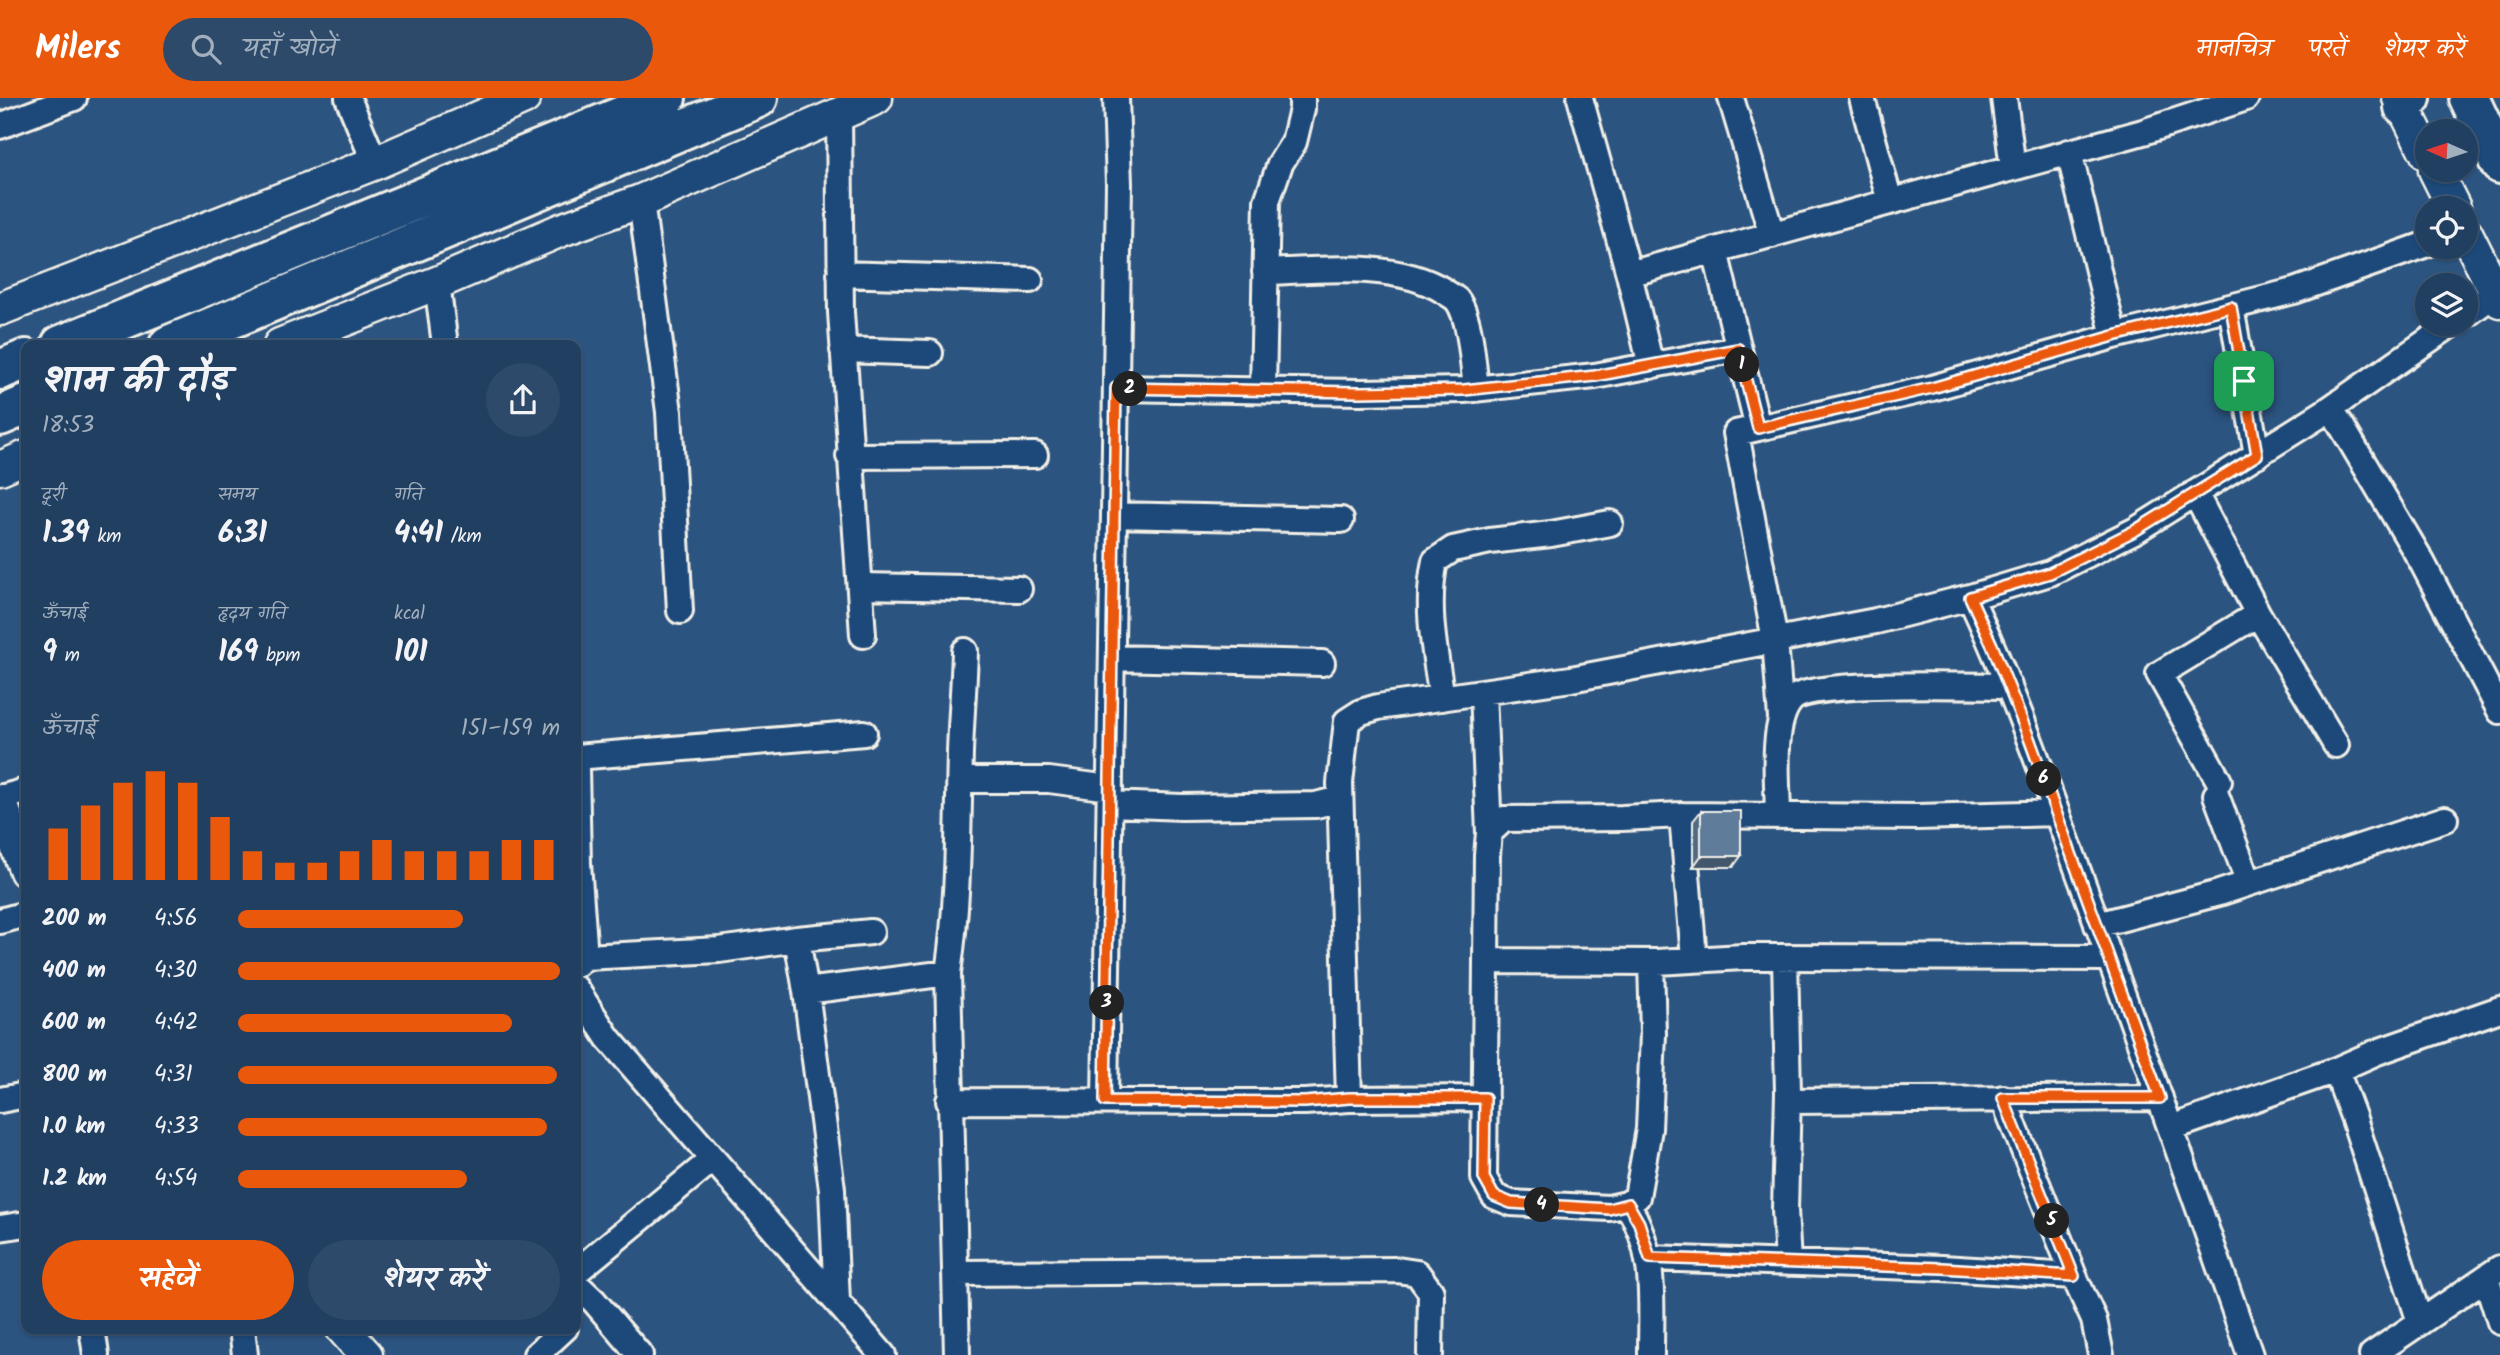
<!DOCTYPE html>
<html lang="hi">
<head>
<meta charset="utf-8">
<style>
	:root { --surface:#213f61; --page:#2d4a6a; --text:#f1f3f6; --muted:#a2afbd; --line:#3e5876; --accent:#ea580c }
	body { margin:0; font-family:Kalam,"Playpen Sans Deva",sans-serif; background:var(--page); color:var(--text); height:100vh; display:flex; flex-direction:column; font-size:26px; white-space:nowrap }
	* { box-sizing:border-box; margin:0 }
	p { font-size:23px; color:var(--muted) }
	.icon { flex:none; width:38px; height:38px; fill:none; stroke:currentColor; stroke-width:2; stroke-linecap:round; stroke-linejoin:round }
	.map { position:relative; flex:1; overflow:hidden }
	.details { position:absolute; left:21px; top:242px; width:560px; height:994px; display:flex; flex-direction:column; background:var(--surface); border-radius:14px; box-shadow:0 2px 5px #0004,0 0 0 2px var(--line) }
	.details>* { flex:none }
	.needle { width:46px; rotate:273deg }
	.controls { position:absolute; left:2415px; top:21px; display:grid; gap:14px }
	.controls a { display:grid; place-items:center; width:63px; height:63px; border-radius:50%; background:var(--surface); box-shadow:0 2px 5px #0004,0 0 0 2px var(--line); font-size:35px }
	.pin { position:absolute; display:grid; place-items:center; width:60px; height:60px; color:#fff; margin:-30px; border-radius:14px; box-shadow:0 4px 10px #0006 }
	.km { position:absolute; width:35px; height:35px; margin:-18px; border-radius:50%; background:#222; color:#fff; font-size:19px; line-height:35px; text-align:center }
	.round { display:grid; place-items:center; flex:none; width:74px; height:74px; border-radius:37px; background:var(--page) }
	.headline { display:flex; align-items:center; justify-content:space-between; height:119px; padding:0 21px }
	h1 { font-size:38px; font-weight:800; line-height:52px }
	.stats { display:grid; grid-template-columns:repeat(3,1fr); gap:10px; height:119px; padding:7px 21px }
	.stats div { display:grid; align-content:center }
	.stats b { font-size:30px; font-weight:800 }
	.stats small { font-size:19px; font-weight:400 }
	.stats p { font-size:19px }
	.chart { height:196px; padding:14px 21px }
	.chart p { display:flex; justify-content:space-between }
	.chart svg { width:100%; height:126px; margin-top:7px; stroke:var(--accent); stroke-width:6 }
	.action { display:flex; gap:14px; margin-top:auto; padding:14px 21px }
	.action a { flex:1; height:80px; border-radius:42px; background:var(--accent); color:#fff; font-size:28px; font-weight:800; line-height:80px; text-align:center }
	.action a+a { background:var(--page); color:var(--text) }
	ul { padding:0 21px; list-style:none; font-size:23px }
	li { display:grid; grid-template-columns:112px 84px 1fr; align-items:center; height:52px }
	li i { height:18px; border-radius:9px; background:var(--accent) }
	header { display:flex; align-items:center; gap:42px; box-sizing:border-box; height:98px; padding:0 35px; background:var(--accent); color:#fff }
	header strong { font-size:33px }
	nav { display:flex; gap:38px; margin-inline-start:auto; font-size:24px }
	.search { width:490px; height:63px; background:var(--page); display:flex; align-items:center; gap:18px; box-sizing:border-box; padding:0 24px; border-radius:38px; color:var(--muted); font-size:26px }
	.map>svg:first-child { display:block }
</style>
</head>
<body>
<header>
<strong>Milers</strong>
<div class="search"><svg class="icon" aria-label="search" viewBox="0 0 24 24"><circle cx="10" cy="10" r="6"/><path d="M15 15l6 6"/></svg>यहाँ खोजें</div>
<nav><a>मानचित्र</a><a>परतें</a><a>शेयर करें</a></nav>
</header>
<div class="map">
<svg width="2500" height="1257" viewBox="0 0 2500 1257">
	<rect width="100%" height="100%" fill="#2c5481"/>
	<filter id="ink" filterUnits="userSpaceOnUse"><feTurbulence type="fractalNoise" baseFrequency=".0143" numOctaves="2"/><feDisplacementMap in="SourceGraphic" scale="14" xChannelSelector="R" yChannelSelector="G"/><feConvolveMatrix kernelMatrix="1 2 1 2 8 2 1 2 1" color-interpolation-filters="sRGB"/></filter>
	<g filter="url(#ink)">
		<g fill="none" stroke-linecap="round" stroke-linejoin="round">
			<defs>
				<path id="minor" d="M348,0L375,65
					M1580,0L1629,176L1651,268
					M1731,0L1772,137
					M1862,0L1890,104
					M2004,0L2013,70
					M839,16L841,214L863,537
					M0,28L74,0
					M2069,54L2114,238
					M641,103L669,314L680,513
					M1715,153L1758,330L1736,335L1775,542L1781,620
					M1265,174C1320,172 1396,163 1444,193C1448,196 1454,199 1457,202C1471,220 1473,268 1476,291
					M840,176L1030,182
					M1629,176L2143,34L2246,0
					M437,185L445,247
					M2231,209L2257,357
					M2466,217L2496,195
					M843,252L930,255
					M1116,290L1360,294L1464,292L1595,278L1738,251
					M1263,292L1267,103L1280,66L1294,44L1302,11V0
					M2331,310L2422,464L2500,613
					M1758,330L1932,290L2114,238L2294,193L2427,146
					M849,358L1035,357
					M2195,395L2258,516L2159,576L2219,683
					M1114,417L1341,422
					M861,488L1019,491
					M1970,499C2017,600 2053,706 2092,811C2145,959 2199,1108 2250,1257
					M2258,516L2336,647
					M1112,560L1322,565
					M1483,594L1489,735
					M1442,600C1435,554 1425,509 1435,463L1453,451L1490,443L1551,436L1610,425
					M576,659L864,635
					M576,670L578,766L585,859
					M960,682H1049L1110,690
					M2216,697L2249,785
					M0,700L26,693
					M1110,706L1182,709L1316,707L1340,701
					M1682,717L1694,860
					M1778,718C1778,688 1770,626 1791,602C1809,582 1974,588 2009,588
					M0,823L26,816
					M2097,827L2219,795L2445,721
					M797,841L806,893L832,1091L837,1204
					M1785,860L1788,995L1785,1112L1788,1165
					M1487,863L1657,864L1743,859L2109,860
					M1651,864L1653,936L1649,1031L1637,1099L1627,1106L1609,1110L1511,1105L1494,1098L1484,1080L1487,757L1489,735L1504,721L1622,720L1682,717L1917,719L2057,715
					M576,867L585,859L719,852L797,841L871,834
					M576,891L608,940L883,1257
					M806,893L948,875
					M2003,1000L2074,1178
					M1349,1001L1340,685L1347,623L1361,614L1378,609L1571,581L1876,523L1970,499L2050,475L2136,432L2325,314L2452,226
					M0,1002L26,997
					M949,1003L1305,1004L1349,1001L1485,1000
					M1105,1003L1119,86L1116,0
					M1788,1003L2160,1000
					M2171,1030L2336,972
					M1627,1106C1657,1154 1651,1203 1651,1257
					M0,1130L26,1126
					M1650,1160L1942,1170L2074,1178L2094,1222L2101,1257
					M576,1174L713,1061
					M955,1175L1397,1172L1417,1175L1431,1194L1430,1257
					M2486,1180L2500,1224
					M576,1186L594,1203L640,1257
					M2420,1224L2354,1021L2336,972L2377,954L2500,911
					M92,1230L96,1257
					M242,1230L245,1257
					M536,1257L565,1230
					M957,1257L948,875C959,802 958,729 960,655C961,621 964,587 965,553
					M2372,1257L2500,1170"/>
				<path id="tertiary" d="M2399,0L2427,56
					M2435,72L2454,110
					M2466,135L2500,203
					M0,211L375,65L524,0
					M280,247L437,185L561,132L641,103L876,0
					M0,370L26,359
					M0,703L26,773
					M342,1230L366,1257"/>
				<path id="trunk" d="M2469,0L2500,66
					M2404,9L2411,0
					M61,247L666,0
					M169,247L758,0
					M0,272L26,261
					M0,318L26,307"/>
			</defs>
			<!-- minor casing -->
			<use href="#minor" stroke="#f4f1e8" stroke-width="30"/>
			<!-- tertiary casing -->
			<use href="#tertiary" stroke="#f4f1e8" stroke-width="37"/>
			<!-- trunk casing -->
			<use href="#trunk" stroke="#f4f1e8" stroke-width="44"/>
			<!-- minor -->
			<use href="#minor" stroke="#1f4a7a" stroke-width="24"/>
			<!-- tertiary -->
			<use href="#tertiary" stroke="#1f4a7a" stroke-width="32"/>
			<!-- trunk -->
			<use href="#trunk" stroke="#1f4a7a" stroke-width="38"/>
		</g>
		<!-- wall -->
		<path fill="#516a84" stroke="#f4f1e8" stroke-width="2" d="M1701,713L1733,769H1693V723Z"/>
		<!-- shaded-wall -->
		<path fill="#42566c" stroke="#f4f1e8" stroke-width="2" d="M1701,758H1741L1733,769H1693Z"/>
		<!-- building -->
		<path fill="#5e7b9a" stroke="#f4f1e8" stroke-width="2" d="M1701,713H1741V758H1701Z"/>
	</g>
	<g fill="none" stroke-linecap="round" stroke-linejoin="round" filter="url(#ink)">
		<defs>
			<path id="route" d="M2231,209L2257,357L2136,432L2050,475L1970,499L1992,547L2029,640L2160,1000H2003L2074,1178L1942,1170L1650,1160L1639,1125L1628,1106L1609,1111L1511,1105L1494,1098L1484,1080L1485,1000H1349L1305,1004L1105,1003L1116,290L1360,294L1464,292L1595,278L1738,251L1758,330L1932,290L2114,238Z"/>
		</defs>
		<!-- route casing -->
		<use href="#route" stroke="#fff" stroke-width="14"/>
		<!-- route -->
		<use href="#route" stroke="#ea580c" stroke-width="9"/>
	</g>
</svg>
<div class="controls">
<a><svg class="needle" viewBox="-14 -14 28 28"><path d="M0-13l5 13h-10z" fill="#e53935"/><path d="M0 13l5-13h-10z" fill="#a2afbd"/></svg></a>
<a><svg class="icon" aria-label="locate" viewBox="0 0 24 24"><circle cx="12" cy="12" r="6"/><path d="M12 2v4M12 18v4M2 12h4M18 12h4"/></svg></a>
<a><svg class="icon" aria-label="layers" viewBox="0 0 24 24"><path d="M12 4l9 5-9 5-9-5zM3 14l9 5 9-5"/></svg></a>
</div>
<div class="pin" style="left:2244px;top:283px;background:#1e9e55"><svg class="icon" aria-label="arrive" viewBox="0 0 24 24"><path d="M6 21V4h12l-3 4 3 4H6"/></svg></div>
<b class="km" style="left:1742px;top:267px">1</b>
<b class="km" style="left:1130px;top:291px">2</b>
<b class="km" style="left:1107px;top:905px">3</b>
<b class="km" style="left:1542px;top:1107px">4</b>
<b class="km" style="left:2052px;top:1123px">5</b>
<b class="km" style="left:2044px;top:681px">6</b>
<section class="details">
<div class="headline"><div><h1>शाम की दौड़</h1><p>18:53</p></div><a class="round"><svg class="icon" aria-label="share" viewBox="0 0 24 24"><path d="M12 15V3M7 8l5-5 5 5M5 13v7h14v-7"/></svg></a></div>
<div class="stats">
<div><p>दूरी</p><b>1.39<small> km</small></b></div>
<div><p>समय</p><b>6:31</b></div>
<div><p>गति</p><b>4:41<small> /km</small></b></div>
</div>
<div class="stats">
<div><p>ऊँचाई</p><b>9<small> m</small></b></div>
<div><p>हृदय गति</p><b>169<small> bpm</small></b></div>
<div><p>kcal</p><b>101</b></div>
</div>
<div class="chart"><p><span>ऊँचाई</span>151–159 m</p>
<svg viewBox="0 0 160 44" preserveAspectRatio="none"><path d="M5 44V26M15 44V18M25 44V10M35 44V6M45 44V10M55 44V22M65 44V34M75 44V38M85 44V38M95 44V34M105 44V30M115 44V34M125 44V34M135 44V34M145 44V30M155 44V30"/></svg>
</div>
<ul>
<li><b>200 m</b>4:56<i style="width:70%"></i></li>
<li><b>400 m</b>4:30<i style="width:100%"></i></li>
<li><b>600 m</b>4:42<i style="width:85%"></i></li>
<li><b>800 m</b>4:31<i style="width:99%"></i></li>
<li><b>1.0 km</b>4:33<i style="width:96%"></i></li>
<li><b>1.2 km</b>4:54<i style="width:71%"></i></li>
</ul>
<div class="action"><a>सहेजें</a><a>शेयर करें</a></div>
</section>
</div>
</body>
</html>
